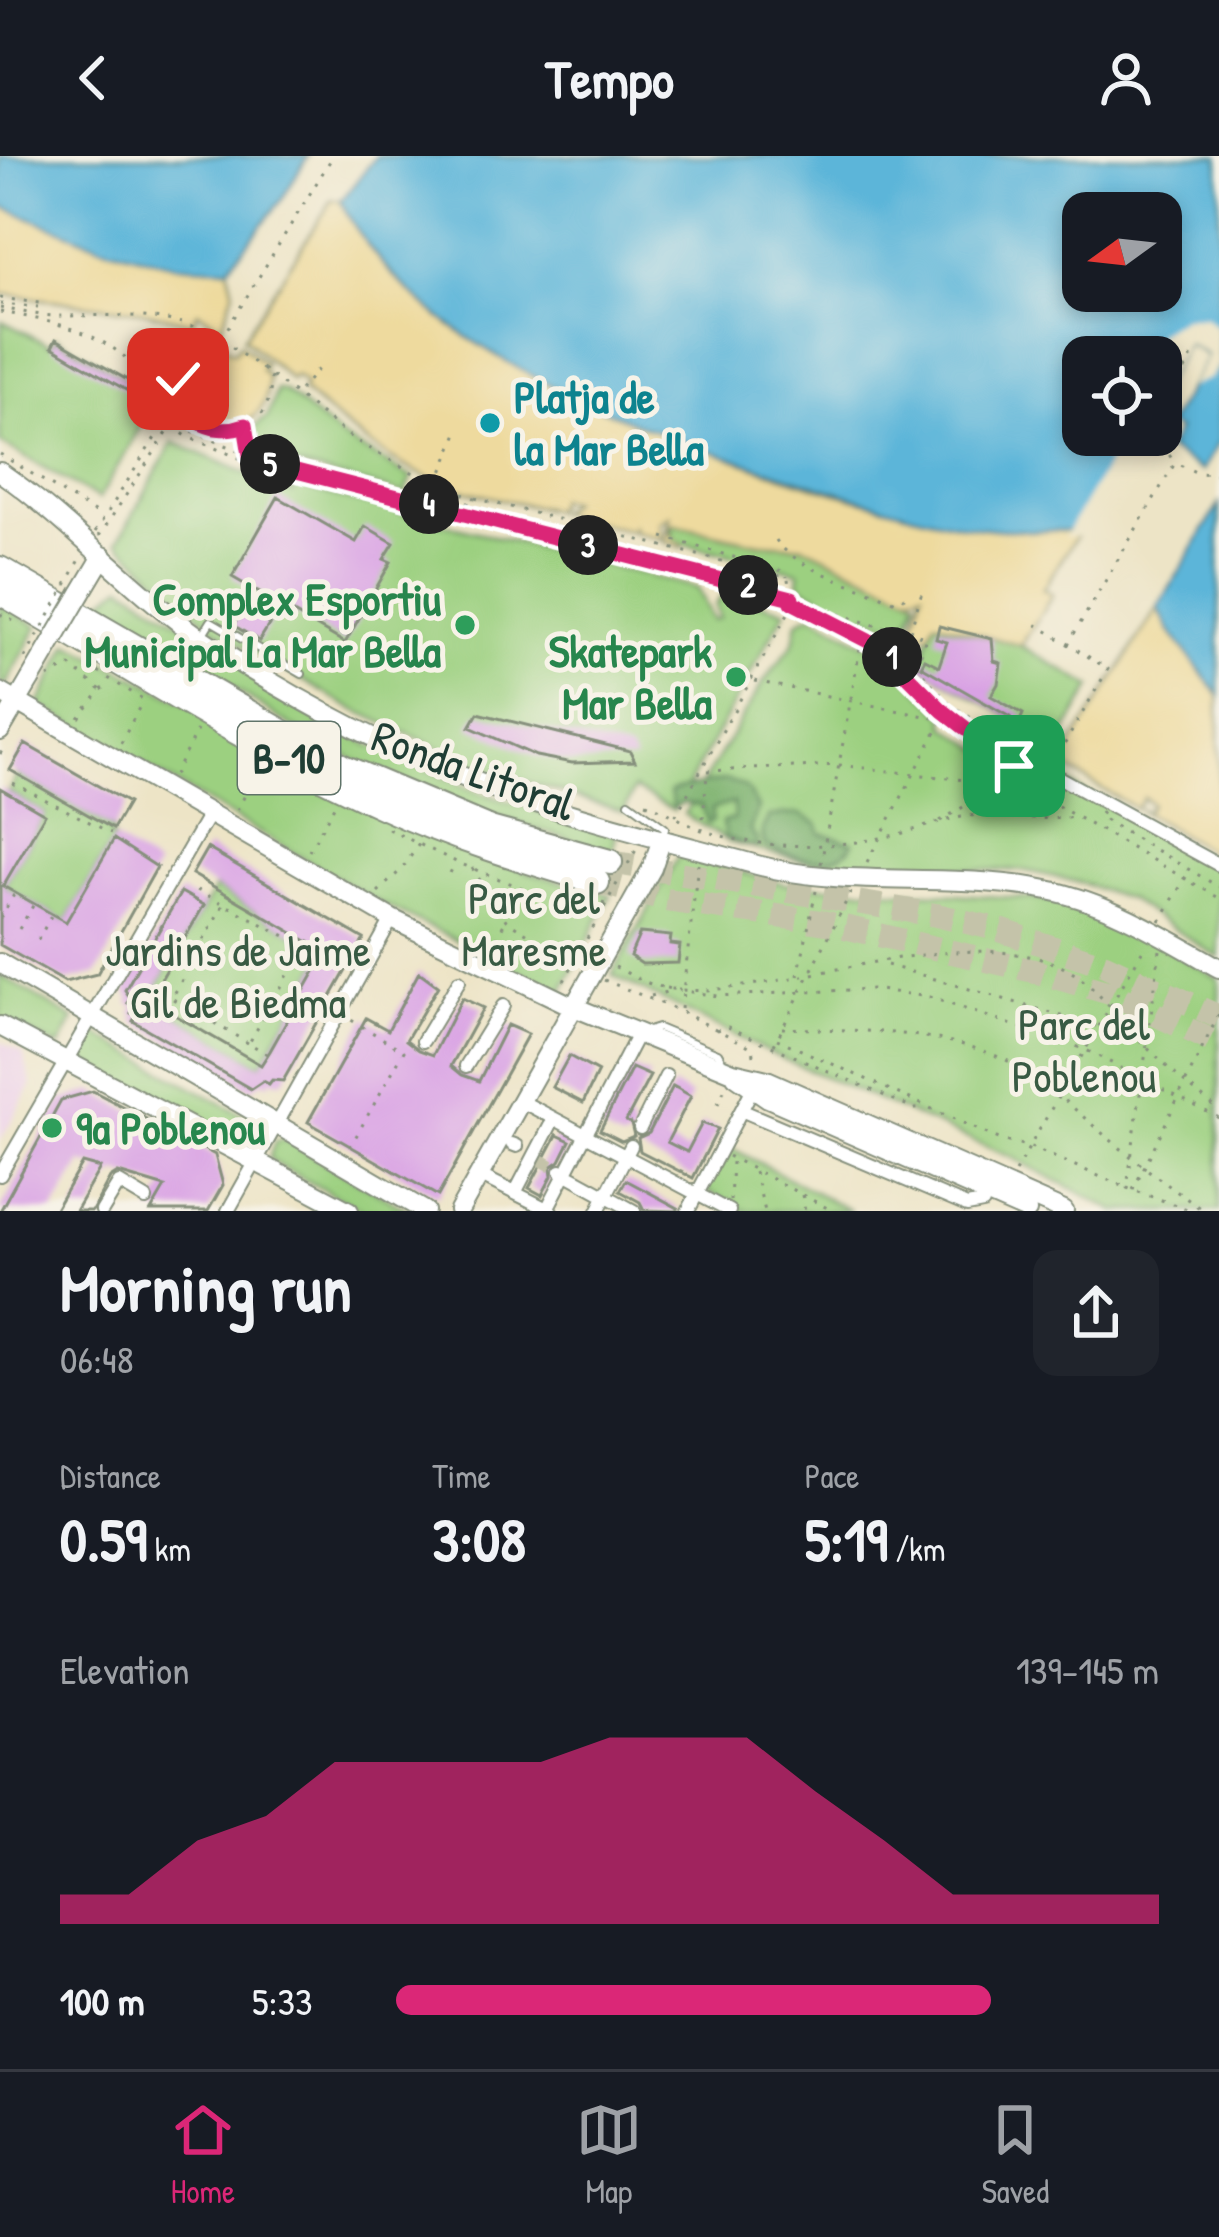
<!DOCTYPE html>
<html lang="en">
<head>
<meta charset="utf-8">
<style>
	:root { --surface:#171b24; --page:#20242c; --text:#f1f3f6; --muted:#9ea1a6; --line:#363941; --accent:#db2777 }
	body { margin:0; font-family:"Patrick Hand",sans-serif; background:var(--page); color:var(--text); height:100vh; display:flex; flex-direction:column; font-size:45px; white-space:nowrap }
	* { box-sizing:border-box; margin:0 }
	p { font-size:39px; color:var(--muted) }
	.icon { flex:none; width:66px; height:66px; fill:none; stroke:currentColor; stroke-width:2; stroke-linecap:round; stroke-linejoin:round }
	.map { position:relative; height:1055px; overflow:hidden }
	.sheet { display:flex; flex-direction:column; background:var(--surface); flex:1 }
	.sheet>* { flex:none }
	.needle { width:78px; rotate:255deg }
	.tools { position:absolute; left:1062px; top:36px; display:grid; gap:24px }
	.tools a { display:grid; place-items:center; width:120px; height:120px; border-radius:24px; background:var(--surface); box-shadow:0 6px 18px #0003; font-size:60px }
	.pin { position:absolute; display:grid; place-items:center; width:102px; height:102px; color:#fff; margin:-51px; border-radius:24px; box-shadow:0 6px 18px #0006 }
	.km { position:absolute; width:60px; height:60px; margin:-30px; border-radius:50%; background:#222; color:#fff; font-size:33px; line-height:60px; text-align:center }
	.round { display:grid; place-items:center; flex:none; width:126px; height:126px; border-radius:24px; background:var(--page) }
	.headline { display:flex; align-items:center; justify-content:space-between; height:204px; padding:0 60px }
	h1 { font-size:66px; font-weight:800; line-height:90px }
	.metrics { display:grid; grid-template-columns:repeat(3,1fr); gap:18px; height:204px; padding:12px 60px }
	.metrics div { display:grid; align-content:center }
	.metrics b { font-size:60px; font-weight:800 }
	.metrics small { font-size:33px; font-weight:400 }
	.metrics p { font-size:33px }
	.chart { height:336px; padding:24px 60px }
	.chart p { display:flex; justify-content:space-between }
	.chart svg { width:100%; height:216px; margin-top:12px; fill:var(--accent); opacity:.7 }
	ul { padding:0 60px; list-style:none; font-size:39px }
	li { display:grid; grid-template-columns:192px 144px 1fr; align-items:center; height:90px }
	li i { height:30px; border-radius:15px; background:var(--accent) }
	header { display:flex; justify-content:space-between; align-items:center; height:156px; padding:0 60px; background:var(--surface); font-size:54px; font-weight:800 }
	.menu { display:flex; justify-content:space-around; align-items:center; height:168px; border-top:3px solid var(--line); background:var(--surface); font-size:33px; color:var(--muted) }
	.menu a { display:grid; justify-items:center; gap:6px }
	.menu .current { color:var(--accent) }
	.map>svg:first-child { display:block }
</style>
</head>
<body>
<header><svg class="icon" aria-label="back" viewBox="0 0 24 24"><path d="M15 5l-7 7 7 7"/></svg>Tempo<svg class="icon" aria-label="person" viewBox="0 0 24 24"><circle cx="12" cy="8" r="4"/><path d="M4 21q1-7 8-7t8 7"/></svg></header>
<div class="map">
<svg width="1219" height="1055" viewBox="0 0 1219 1055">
	<rect width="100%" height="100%" fill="#f7f3e8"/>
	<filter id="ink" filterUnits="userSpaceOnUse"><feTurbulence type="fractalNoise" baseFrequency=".00833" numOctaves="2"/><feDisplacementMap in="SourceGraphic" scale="24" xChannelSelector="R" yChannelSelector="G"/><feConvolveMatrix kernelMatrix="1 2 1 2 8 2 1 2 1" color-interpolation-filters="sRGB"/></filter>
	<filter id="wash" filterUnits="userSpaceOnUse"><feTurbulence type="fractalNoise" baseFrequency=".004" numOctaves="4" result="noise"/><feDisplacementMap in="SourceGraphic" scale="48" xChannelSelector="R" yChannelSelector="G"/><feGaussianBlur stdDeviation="2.7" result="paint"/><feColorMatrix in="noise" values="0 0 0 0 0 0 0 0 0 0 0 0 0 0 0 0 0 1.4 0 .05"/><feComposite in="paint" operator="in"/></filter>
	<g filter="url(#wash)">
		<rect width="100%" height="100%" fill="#ede4c6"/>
		<!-- built -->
		<path fill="#edd0e9" d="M0,885L23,897L32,929L0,985Z"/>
		<!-- green -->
		<path fill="#9cd080" stroke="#5e865a" stroke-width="3" d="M2,165L50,189L56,181L144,232L135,246L149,256L99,343L0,287Z
			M277,234L284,235L342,282L412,322L405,338L270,303L252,273L268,260Z
			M173,286L293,337L296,331L311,334L697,432L712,464L719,462L715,449L725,437L786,454L674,654L634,633L624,656L486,613L349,551L214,473L118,386Z
			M672,368L759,387L804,390L917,443L907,472L857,459L805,432L799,426L800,416L683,388L674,383Z
			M123,429L368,588L478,636L616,678L613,697L412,635L293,571L202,512L92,452Z
			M0,448L38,470L6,529L0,526Z
			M812,458L887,500L945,560L946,570L1006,610L1003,624L1017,633L1047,615L1219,711V802L1128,743L1078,726L1027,715L815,708L729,686L684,658L763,527L794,487L798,465Z
			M934,465L1014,486L1092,531L1055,595L1007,567L1009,561L921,510Z
			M69,488L524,715L611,739L562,836L378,746L39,548Z
			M18,618L113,673L110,680L114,683L66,766L3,730L45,658L8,636Z
			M679,699L785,728L1056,744L1130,771L1219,823V1055H1116L1013,1002L776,900L612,819Z
			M215,732L326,796L261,909L149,844Z
			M0,819L74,863L60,891L0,864Z
			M93,876L257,967L260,977L254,989L244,992L79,903Z
			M284,983L410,1055H364L281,1011L269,1002L275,985Z
			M729,991L851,1055H745L705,1034Z"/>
		<!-- forest -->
		<path fill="#7db26e" stroke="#4e7851" stroke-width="3" d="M727,624C757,636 741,629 758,652L750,674L757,684L755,693L725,681L722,666L734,663L733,647L712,653L713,664L708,667L701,649L682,647L674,652L670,636L677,633Z
			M800,658L818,668L820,677L853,686C840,716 789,700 764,689L762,674L769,660Z"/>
		<!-- sand -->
		<path fill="#eeda9e" stroke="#868c69" stroke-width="3" d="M332,44L341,45C402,172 548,230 671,279C741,307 815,333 889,351C950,366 1018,367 1080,374L1043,433L1052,439L1021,490L935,465L930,479L912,474L923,435L912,438L917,443L804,390L759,387L673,368L670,375L674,383L683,388L682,392L665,386L670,360L660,367L662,383L634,376L633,371L631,375L557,357L570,346L558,343L554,355C521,347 485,341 452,331C395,312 347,273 302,235L305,229L295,220L291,224L243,182Z
			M0,50L228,112L234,135L222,170L198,156L192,167L142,155L0,138Z
			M212,184L234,196L240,188L265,208L261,214L268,221C272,295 167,281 181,218C184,200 197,190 212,184Z
			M1158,452L1169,474L1219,539V701L1139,654L1146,656L1151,648L1143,642L1136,653L1060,608Z"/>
		<!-- water -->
		<path fill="#5bb5d9" stroke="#3d7986" stroke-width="3" fill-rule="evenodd" d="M0,0H308L281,45L228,112L175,109L101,90L0,50Z
			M376,0H1219V285L1202,315L1167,293L1177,274L1167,269L1208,200L1187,187L1161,232V201H1083V279H1134L1080,374C1040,375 1002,376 962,369C909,359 856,341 804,325C652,278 414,199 341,45ZM1083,57H1161V135H1083Z
			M1219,349V539L1169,474L1158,452Z"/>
		<!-- pier -->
		<path fill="#ede4c6" d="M1183,161H1205L1218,172L1219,209L1210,222L1189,232L1208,199L1187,187L1161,232V201H1154L1157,177Z
			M1124,279L1139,281L1107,339L1082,380L1064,381Z"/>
		<g id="blocks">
			<!-- building -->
			<path fill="#d9a2e4" d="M56,183L143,233L138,241L52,191Z
				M278,341L356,386L365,370L394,387L384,403L391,406L345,487L232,421Z
				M246,448L272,464L259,485L233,469Z
				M939,470L992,483L994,505L1001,507L998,528L991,540L1023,558L1020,565L1055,585L1051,592L1007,567L1010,561L921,510L925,503L939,510L947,486L936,483Z
				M478,557L630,595L635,605L572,607L536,600L470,571Z
				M25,588L128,647L113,673L10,614Z
				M0,632L45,658L3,730L66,766L114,683L157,711L97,818L65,826L0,789Z
				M207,692L364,783L283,925L272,924L269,928L263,925L251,933L133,865L136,860L131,857L135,851L128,847L131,843L125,834L181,736L204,749L149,844L261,909L270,895L326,796L192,718Z
				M640,777L671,780L670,788L680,789L678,807L642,808L630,800Z
				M419,816L438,830L406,884L419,894L433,899L462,842L483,852L451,910L462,919L479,925L507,869L528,878L438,1040L308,966L366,862L388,874Z
				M569,900L598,916L583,947L552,931Z
				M632,912L650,920L626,965L631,967L634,980L622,985L600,974Z
				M673,930L691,940L667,986L687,996L702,967L718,973L693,1022L640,995L638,982L649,977Z
				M93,935L215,999L223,1029L208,1055H151L165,1031L118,1017L110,1022L92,1055H75L100,1012L82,1007L54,1055H0L61,944Z
				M557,979L570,985L560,1005L551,1011L552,1020L542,1039L529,1032Z
				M626,1024L678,1052V1055L644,1054L640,1046L620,1035Z"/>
		</g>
	</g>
	<g filter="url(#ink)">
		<use href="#blocks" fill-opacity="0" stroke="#86907d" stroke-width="3"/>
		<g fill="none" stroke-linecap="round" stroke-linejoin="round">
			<!-- street-tunnel -->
			<path stroke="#c4c3a9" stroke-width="12" stroke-dasharray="12 6" stroke-linecap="butt" d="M541,1004L559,1014"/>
			<!-- highway-tunnel -->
			<path stroke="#c4c3a9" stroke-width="24" stroke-dasharray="24 12" stroke-linecap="butt" d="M610,706L936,759L997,773L1105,809L1219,861
				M597,726L665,744L827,767L1034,815L1110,837L1219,888"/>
			<defs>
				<path id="lane" d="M203,478L211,465L302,518
					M629,646L665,672L663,680
					M645,876L658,872L718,897L723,906"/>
				<path id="street" d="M1047,615L1219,709
					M423,885L459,825
					M466,910L503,850
					M521,945L729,1055
					M743,955L967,1050L983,1047
					M640,972L666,920
					M512,988L517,990
					M561,1015L634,1055
					M0,1019L211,655
					M479,1019L551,1055
					M515,1037L550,970
					M102,1055L119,1027L146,1043
					M228,1055L392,763
					M546,1055L639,876
					M598,1055L631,990
					M688,1055L752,934"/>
				<path id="secondary" d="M0,316C75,368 135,439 211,489C290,540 374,586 461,620C556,658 658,682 757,709C849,733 943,716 1037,732C1104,743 1161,779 1219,812
					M81,437L103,400
					M0,536L392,763L574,851L733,916L767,924L1064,1055
					M0,575L30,524
					M0,807L425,1055
					M0,870L349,1055
					M736,920L768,942L1027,1055
					M459,1055L652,712L662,683"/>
				<path id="highway" d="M0,413L343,611L490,673L610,706
					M0,436C126,509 250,591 382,650C452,682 524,704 597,726"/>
			</defs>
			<!-- lane casing -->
			<use href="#lane" stroke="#86907d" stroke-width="10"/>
			<!-- street casing -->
			<use href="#street" stroke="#86907d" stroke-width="16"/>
			<!-- secondary casing -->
			<use href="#secondary" stroke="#86907d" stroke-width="22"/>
			<!-- highway casing -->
			<use href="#highway" stroke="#86907d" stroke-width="28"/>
			<!-- path -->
			<path stroke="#86907d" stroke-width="3" stroke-dasharray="3 9" stroke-linecap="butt" d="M0,142L39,147V151
				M0,148L38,151
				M0,152C19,155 39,160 58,160C108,160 165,155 212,178
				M0,156C83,170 123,184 174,255
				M204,174L182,193L171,218L178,260L190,274L273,309L713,420L881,471L951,549L1014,610L1021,629L1219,742
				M263,213L353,283L428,325
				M271,221C272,333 108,240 206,184L219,186L333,0
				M148,229L179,275L188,281L274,316L792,446L878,490L942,554L994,593
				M300,234L318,213
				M139,243L164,265
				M1161,256L1195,196
				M246,272L250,298
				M1156,279L1174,306
				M0,298L102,361
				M425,325L421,334L467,350L468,347L429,333L431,329
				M438,326L460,272
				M475,342L788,422L791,452L672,666
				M95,376L167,263
				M99,380L173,268
				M663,381L786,416L787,421
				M776,384C796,414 863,431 896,446L906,440
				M66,429L82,400
				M0,458L13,465
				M883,471L926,481L914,521
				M910,475L921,439L916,438
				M1068,488L1175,307L1198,317L1217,318L1219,314
				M98,516L146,545
				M48,521L70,510L101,534
				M755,525L939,563
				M958,553L1039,608
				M79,562L101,534L111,528
				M994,575L1007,576L1057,601L1108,513L1036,468
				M121,587L142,546
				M0,598L6,588
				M707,615L839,609L1007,629H1021L1037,620
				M174,619L197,574
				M13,627L111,677
				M646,647C667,654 686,669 705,675C766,695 837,693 899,678C920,673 941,664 962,661C999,654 1037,667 1074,661
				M237,654L262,608
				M1102,656L1099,661L1219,731
				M940,665L998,630
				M388,673L456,706L535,737L606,748
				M702,674L707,618
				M309,695L334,650
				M867,706L950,550
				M628,708L636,694L632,692
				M821,708L862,481
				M472,712L506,764L572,806
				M450,717L455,708
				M197,734L345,811
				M378,736L402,713L419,688
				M0,762L15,737
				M1160,765L1189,716
				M19,773L34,748
				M38,784L52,758
				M491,793L506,764
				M1160,794L1127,1032L1193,1055
				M887,809L1096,870
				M615,811C626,816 637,823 648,827C683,840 722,833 757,828C845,815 972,775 1056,808C1091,822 1111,855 1137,881C1162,908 1190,932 1219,954
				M798,820L816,735
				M604,824L680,855L753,892L754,899
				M564,825L620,722
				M666,832L717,840L872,833L929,841L1084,893L1219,962
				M156,834L172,842L224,747
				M651,840L670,835
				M173,843L248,887
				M681,853L698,708
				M782,872C865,875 964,872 1036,921C1061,939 1083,962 1107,981C1138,1007 1170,1031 1204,1055
				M716,874L728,871L915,953L926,952
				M777,883L1003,985L1028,990L1127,1032
				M774,889L851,736
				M267,898L249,887L304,791
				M718,948L725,932
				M350,991L404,895L351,864
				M728,1000L833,1055
				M754,1016L765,1055
				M1015,1016L1145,790
				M1133,1034L1219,858
				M802,1039L805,1055
				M730,1045L732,1006"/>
			<!-- lane -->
			<use href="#lane" stroke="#fff" stroke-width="6"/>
			<!-- street -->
			<use href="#street" stroke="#fff" stroke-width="12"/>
			<!-- secondary -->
			<use href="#secondary" stroke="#fff" stroke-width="18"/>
			<!-- highway -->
			<use href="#highway" stroke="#fff" stroke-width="24"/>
			<defs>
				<path id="secondary-bridge" d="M30,524L81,437"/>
			</defs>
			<!-- secondary-bridge casing -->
			<use href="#secondary-bridge" stroke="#86907d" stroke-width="22" stroke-linecap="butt"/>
			<!-- path-bridge -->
			<path stroke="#86907d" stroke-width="3" stroke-dasharray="3 9" stroke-linecap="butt" d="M212,178L263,213
				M428,325L475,342
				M25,502L66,430"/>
			<!-- secondary-bridge -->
			<use href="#secondary-bridge" stroke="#fff" stroke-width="18"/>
		</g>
	</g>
	<g fill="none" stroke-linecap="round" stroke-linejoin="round" filter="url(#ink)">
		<defs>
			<path id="route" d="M178,223C176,261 211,282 245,269L250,299L273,309L792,442V446L878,490L942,554L1014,610"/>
		</defs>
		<!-- route casing -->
		<use href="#route" stroke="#fff" stroke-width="24"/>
		<!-- route -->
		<use href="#route" stroke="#db2777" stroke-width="15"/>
	</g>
	<!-- markers -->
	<circle fill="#0f9aa8" stroke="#f7f3e8" stroke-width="4.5" cx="490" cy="267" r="12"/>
	<g fill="#2e9e5b" stroke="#f7f3e8" stroke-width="4.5">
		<circle cx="465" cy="469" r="12"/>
		<circle cx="736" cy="521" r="12"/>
		<circle cx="52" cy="972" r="12"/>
	</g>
	<g text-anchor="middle" stroke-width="10" stroke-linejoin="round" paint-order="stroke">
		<!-- shield labels -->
		<rect fill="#f7f3e8" stroke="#60746a" stroke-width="3" x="238" y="566" width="102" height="72" rx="9"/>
		<g font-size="42" font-weight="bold" fill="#1f3d34">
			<text x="289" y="617">B-10</text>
		</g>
		<!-- culture labels -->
		<g font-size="45" font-weight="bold" fill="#0d838f" stroke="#f7f3e8" text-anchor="start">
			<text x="514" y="257">Platja de<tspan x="514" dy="52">la Mar Bella</tspan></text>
		</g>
		<!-- leisure labels -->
		<g font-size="45" font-weight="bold" fill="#27864d" stroke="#f7f3e8" text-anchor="end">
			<text x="441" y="459">Complex Esportiu<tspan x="441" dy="52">Municipal La Mar Bella</tspan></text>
			<text x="712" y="511">Skatepark<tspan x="712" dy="52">Mar Bella</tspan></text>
			<text x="76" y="988" text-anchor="start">9a Poblenou</text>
		</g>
		<!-- street labels -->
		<g font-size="45" fill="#1f3d34" stroke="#f7f3e8">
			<text transform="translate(474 614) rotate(20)" y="16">Ronda Litoral</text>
		</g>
		<!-- park labels -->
		<g font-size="45" fill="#385a43" stroke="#f7f3e8">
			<text x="534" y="758">Parc del<tspan x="534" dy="52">Maresme</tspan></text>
			<text x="238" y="810">Jardins de Jaime<tspan x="238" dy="52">Gil de Biedma</tspan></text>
			<text x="1084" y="884">Parc del<tspan x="1084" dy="52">Poblenou</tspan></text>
		</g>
	</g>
</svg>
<div class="tools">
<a><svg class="needle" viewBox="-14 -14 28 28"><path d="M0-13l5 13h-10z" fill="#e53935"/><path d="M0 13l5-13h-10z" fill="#9ea1a6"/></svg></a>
<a><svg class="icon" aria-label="locate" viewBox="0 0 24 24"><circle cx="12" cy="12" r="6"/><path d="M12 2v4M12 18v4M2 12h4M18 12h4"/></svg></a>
</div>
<div class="pin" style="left:1014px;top:610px;background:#1e9e55"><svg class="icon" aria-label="arrive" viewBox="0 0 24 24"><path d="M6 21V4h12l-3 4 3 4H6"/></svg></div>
<div class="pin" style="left:178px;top:223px;background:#d93025"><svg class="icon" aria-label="check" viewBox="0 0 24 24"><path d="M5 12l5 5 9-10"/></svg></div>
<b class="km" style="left:892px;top:501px">1</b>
<b class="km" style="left:748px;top:429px">2</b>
<b class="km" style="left:588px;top:389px">3</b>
<b class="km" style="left:429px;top:348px">4</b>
<b class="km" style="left:270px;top:308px">5</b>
</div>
<section class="sheet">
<div class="headline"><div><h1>Morning run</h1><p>06:48</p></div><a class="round"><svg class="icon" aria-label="share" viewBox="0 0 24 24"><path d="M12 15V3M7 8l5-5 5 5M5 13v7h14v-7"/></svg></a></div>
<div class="metrics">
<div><p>Distance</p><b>0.59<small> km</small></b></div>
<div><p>Time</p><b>3:08</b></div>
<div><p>Pace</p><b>5:19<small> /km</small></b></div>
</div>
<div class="chart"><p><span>Elevation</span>139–145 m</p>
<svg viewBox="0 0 160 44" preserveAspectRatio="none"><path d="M0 44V38L10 38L20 27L30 22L40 11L50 11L60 11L70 11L80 6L90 6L100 6L110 17L120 27L130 38L140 38L150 38L160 38V44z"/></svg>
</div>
<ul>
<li><b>100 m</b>5:33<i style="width:78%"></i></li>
</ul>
</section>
<nav class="menu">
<a class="current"><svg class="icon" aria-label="home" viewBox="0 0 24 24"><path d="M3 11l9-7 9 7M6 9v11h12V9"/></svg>Home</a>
<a><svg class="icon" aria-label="map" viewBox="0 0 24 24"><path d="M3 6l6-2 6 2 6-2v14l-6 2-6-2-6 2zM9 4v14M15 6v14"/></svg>Map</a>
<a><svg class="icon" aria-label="saved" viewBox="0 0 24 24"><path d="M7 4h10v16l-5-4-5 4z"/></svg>Saved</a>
</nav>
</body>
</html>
